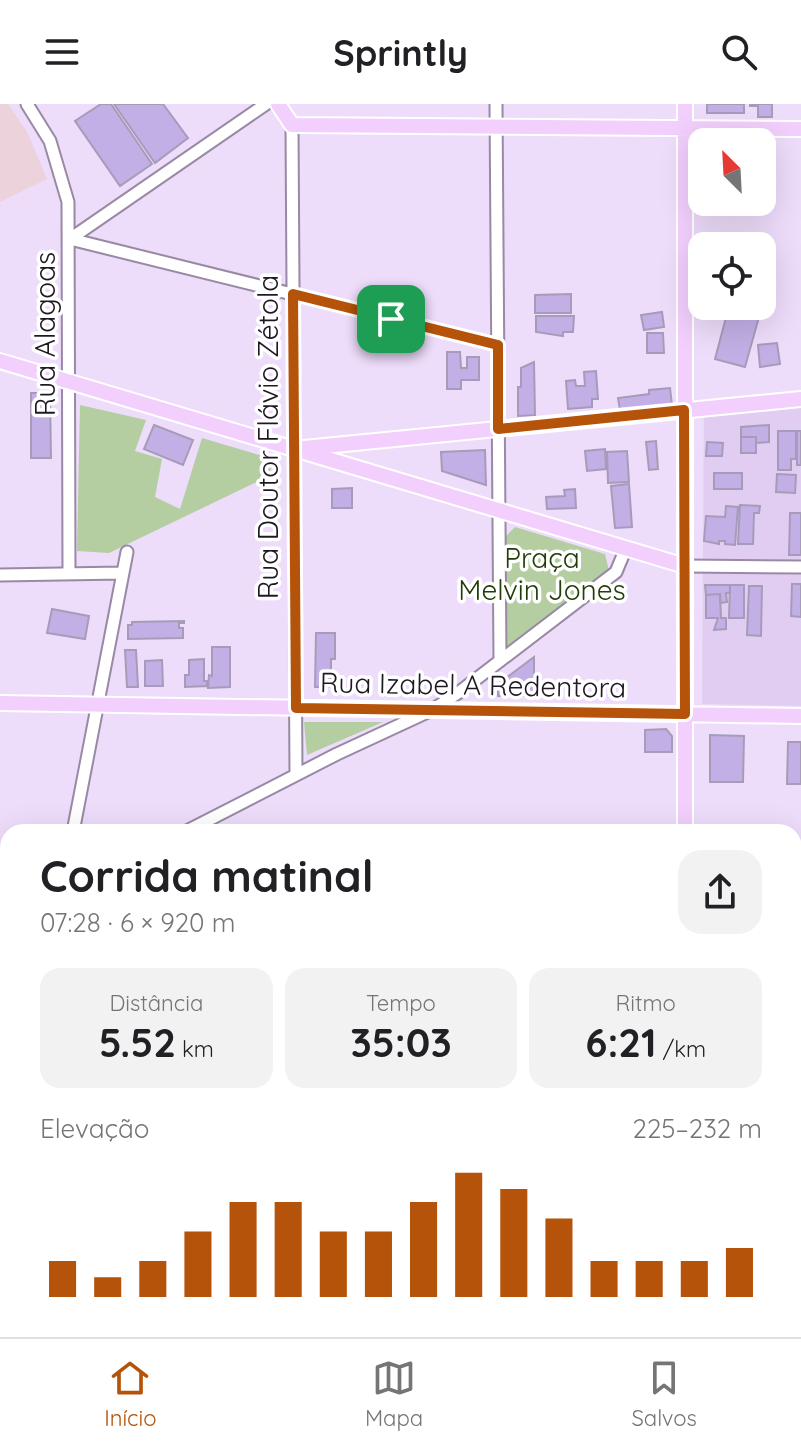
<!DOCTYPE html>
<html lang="pt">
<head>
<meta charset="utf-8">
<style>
	:root { --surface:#fff; --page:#f2f2f2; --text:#202124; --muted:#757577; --line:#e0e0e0; --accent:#b45309 }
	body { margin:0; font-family:Quicksand,sans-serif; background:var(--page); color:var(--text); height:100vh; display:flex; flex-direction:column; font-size:30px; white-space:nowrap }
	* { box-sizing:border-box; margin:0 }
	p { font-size:26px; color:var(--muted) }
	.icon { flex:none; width:44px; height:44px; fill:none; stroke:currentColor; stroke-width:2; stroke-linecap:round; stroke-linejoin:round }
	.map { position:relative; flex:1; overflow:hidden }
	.details { position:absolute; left:0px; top:720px; width:802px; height:514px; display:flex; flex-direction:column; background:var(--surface); border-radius:24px 24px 0 0; box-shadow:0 8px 32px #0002 }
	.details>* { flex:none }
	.needle { width:52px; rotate:336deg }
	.fabs { position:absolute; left:688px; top:24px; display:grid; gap:16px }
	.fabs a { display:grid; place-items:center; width:88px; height:88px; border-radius:16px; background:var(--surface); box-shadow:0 8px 32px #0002; font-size:40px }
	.pin { position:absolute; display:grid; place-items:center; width:68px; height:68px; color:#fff; margin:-34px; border-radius:16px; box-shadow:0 4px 12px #0006 }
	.round { display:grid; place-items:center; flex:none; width:84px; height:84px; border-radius:24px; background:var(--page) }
	.head { display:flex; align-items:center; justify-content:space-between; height:136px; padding:0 40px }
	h1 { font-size:44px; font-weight:700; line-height:60px }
	.stats { display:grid; grid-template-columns:repeat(3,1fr); gap:12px; height:136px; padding:8px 40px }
	.stats div { display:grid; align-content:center; border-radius:20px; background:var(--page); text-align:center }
	.stats b { font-size:40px; font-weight:700 }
	.stats small { font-size:22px; font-weight:400 }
	.stats p { font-size:22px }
	.chart { height:224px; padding:16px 40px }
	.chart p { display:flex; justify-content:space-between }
	.chart svg { width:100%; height:144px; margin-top:8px; stroke:var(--accent); stroke-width:6 }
	header { display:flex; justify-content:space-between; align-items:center; height:104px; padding:0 40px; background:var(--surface); font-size:36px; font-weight:700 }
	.tabs { display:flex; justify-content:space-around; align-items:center; height:112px; border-top:2px solid var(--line); background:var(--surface); font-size:22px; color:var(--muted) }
	.tabs a { display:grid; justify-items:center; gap:4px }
	.tabs .selected { color:var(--accent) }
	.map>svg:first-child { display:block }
</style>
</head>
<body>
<header><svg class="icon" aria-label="menu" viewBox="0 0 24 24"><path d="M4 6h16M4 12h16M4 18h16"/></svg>Sprintly<svg class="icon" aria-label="search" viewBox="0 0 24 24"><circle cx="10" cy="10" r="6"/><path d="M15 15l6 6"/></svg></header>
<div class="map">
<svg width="801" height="1233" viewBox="0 0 801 1233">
	<rect width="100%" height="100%" fill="#eddcfa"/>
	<!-- built -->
	<path fill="#e1cdf1" d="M801,289V602L702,600L704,300Z"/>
	<!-- industrial -->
	<path fill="#ebd2db" d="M0,0H8L27,28L47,75L0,98Z"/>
	<!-- green -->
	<path fill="#b4cea2" d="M80,301L146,316L135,347L162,355L155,393L180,405L202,334L273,355L269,372L109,449L77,447Z
		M515,423L605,450L609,467L507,546L503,435Z
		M304,618H383L307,651Z"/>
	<!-- forest -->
	<path fill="#8fac7a" d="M0,1090L8,1096V1226H70V1233H0Z
		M246,1226H295L299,1233H232Z
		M333,1226H424L422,1233H323Z"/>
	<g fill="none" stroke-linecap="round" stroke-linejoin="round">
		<!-- stream -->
		<path stroke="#5c809c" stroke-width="3" d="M794,1114L801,1112
			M333,1233L341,1226"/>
	</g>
	<!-- building -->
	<path fill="#c2afe5" stroke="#a69cb9" stroke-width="2" d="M101,0H111L152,60L120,82L75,17Z
		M114,0H163L188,34L155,59Z
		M707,0H744V9H707Z
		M750,0H772V13H758V2H750Z
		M712,98H735L734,104H712Z
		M571,190V209H535V191Z
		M762,194L764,195L745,263L715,255L729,202H762Z
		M662,208L664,223L644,226L641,211Z
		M536,212H574L573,228H563V232L536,228Z
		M647,229H663L664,249H647Z
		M777,239L780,260L760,263L758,241Z
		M447,248H460L461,264H467V253H479V276H461V285H447Z
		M534,258L535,311L518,312V283H521V264Z
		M596,267L598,295H592V303L568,305L566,277L575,276L576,282H585L584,268Z
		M670,284L672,301L620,306L618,294L649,290V286Z
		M31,289H50L51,354H31Z
		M154,321L193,336L183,361L144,345Z
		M769,321V338L756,339V333H741V323Z
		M778,327H796V355H791V366H778Z
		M797,327H801V361H797Z
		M741,333H756V349H741Z
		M656,337L658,365L649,366L646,338Z
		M707,338L723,339L722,352H706Z
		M605,345L606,365L587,367L585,347Z
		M485,346L486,381L442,367L441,348Z
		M627,347L629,378L608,379L607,348Z
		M714,369H742V385H714Z
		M777,370L796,371L795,389L776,388Z
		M629,380L632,423L615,424L611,382Z
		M352,384V404H332V385Z
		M575,385L576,404L547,405L546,393L565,392L564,386Z
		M740,401L760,402L759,409H754L753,440H738Z
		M726,402L738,403L735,441L725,440V437H719V440L704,437L706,412L725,413Z
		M790,409H801V451H789Z
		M792,480H801V513L791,512Z
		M705,481H730V489H726L727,498L720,499V490L706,491Z
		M730,481H744V514H729Z
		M749,482H762L761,532L747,531Z
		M720,490L721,514H726V525L714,526L718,514H706V491Z
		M52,505L89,512L85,535L47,529Z
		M184,517V519H179V524H183V534L128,535V521H132V518Z
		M316,529H335V555H331V583H315Z
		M212,543H230V583L208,584L209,571L212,572Z
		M125,546H136L138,583H127Z
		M534,553V592H498V580Z
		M204,555V577H207V582L185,583V571H189V556Z
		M162,556L163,582H145V557Z
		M666,625L672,632V648H645V626Z
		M710,631L744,632L743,678H710Z
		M788,638H801V680H787Z"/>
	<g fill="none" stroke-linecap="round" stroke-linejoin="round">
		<defs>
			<path id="minor" d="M27,0L50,37L68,98L69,470
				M496,0L500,557
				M292,21L296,670
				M70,135L498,241
				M70,135L266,0
				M685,462L801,463
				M0,471L123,469
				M73,728L127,448
				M185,728L337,650L432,606L458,589L616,468L626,444
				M0,846L8,840
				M0,1078L8,1083
				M314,1226H318"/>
			<path id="major" d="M278,0L292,21L801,25
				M0,257L685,462
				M304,344L801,295
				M0,599L801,612
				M685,728V0
				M794,883H801
				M794,1221L801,1199
				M694,1226V1233"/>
		</defs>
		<!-- minor casing -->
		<use href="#minor" stroke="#9889a4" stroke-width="15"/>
		<!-- major casing -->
		<use href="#major" stroke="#fff" stroke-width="18"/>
		<!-- minor -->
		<use href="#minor" stroke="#fff" stroke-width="11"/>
		<!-- major -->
		<use href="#major" stroke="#f2cffc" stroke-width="14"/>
	</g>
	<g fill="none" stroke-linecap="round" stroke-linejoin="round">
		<defs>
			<path id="route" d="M293,190L498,241V325L684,306L685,610L296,604Z"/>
		</defs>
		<!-- route casing -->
		<use href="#route" stroke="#fff" stroke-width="16"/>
		<!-- route -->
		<use href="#route" stroke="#b45309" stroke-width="10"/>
	</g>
	<g text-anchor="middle" stroke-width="7" stroke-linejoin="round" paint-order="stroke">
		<!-- street labels -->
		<g font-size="28" fill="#1d1822" stroke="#fff">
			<text transform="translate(45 230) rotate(-90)" y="10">Rua Alagoas</text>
			<text transform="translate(268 333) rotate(-90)" y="10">Rua Doutor Flávio Zétola</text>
			<text transform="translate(473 581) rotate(1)" y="10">Rua Izabel A Redentora</text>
		</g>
		<!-- park labels -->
		<g font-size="28" fill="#223d06" stroke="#fff">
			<text x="542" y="464">Praça<tspan x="542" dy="32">Melvin Jones</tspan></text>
		</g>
	</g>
</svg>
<div class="fabs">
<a><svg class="needle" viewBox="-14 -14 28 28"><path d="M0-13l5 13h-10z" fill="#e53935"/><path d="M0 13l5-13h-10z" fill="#757577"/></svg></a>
<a><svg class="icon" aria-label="locate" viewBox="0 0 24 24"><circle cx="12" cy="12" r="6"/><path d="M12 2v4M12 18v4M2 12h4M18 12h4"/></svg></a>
</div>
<div class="pin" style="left:391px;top:215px;background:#1e9e55"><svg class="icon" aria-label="arrive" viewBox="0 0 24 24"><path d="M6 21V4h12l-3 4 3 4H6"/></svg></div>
<section class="details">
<div class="head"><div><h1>Corrida matinal</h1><p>07:28 · 6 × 920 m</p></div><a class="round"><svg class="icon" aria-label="share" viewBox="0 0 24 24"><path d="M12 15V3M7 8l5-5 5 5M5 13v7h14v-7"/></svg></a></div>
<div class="stats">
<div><p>Distância</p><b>5.52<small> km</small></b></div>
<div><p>Tempo</p><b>35:03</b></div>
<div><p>Ritmo</p><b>6:21<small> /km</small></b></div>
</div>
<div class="chart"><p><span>Elevação</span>225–232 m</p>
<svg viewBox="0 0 160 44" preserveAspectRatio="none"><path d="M5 44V33M15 44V38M25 44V33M35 44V24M45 44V15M55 44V15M65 44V24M75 44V24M85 44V15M95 44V6M105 44V11M115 44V20M125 44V33M135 44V33M145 44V33M155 44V29"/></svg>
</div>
</section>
</div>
<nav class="tabs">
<a class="selected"><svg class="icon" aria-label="home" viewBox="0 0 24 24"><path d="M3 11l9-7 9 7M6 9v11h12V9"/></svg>Início</a>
<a><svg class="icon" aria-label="map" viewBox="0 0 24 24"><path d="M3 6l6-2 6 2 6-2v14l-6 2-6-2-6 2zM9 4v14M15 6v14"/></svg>Mapa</a>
<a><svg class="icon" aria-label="saved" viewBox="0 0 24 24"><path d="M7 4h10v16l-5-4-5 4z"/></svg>Salvos</a>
</nav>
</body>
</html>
